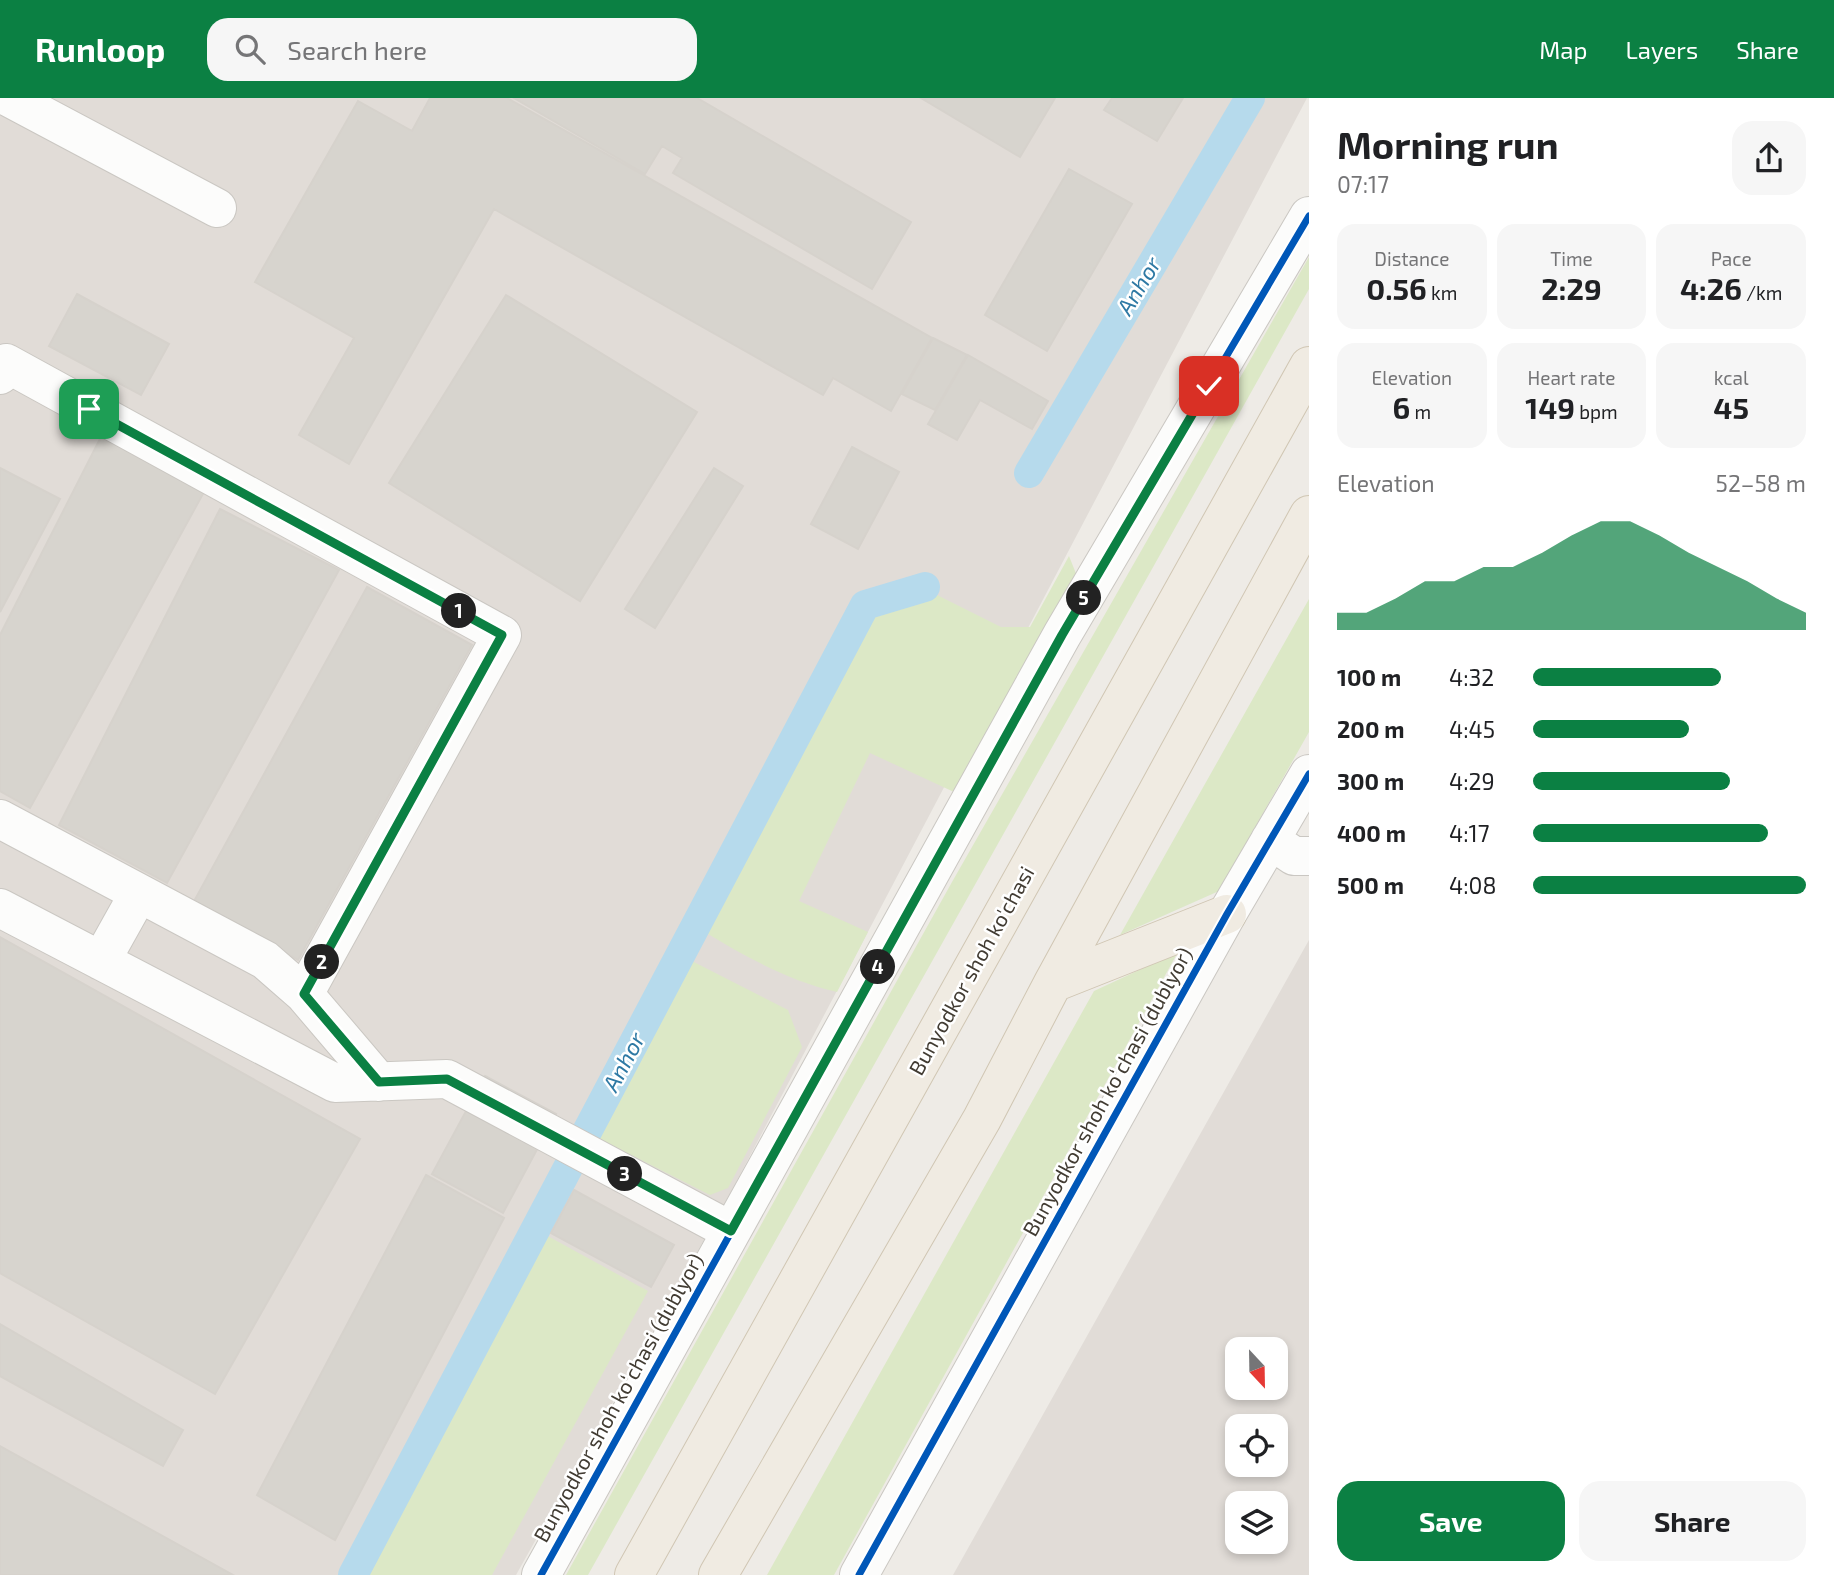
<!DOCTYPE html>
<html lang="en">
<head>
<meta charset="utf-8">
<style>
	:root { --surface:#fff; --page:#f6f6f6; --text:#202124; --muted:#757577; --accent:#0b8043 }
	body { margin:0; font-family:"Exo 2",sans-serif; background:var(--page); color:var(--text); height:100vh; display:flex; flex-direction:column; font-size:26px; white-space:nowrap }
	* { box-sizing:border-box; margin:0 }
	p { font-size:23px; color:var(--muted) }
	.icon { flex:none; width:38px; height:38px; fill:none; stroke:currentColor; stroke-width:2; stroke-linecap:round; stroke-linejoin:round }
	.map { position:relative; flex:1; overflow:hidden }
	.details { display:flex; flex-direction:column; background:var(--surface); width:525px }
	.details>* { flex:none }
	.needle { width:46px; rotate:158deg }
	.buttons { position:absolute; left:1225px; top:1239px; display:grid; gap:14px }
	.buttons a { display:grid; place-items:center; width:63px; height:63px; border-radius:14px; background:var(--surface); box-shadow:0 4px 10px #0003; font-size:35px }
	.pin { position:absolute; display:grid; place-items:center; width:60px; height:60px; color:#fff; margin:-30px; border-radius:14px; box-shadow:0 4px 10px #0006 }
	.km { position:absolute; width:35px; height:35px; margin:-18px; border-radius:50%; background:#222; color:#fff; font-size:19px; line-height:35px; text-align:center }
	.round { display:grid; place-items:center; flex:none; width:74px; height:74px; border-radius:21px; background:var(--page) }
	.overview { display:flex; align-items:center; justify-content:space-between; height:119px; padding:0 28px }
	h1 { font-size:38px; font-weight:700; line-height:52px }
	.stats { display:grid; grid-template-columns:repeat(3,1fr); gap:10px; height:119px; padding:7px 28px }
	.stats div { display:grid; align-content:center; border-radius:18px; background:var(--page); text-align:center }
	.stats b { font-size:30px; font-weight:700 }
	.stats small { font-size:19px; font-weight:400 }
	.stats p { font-size:19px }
	.chart { height:196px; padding:14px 28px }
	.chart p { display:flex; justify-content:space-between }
	.chart svg { width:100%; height:126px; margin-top:7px; fill:var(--accent); opacity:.7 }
	.button { display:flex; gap:14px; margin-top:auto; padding:14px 28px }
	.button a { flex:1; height:80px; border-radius:21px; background:var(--accent); color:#fff; font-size:28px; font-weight:700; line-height:80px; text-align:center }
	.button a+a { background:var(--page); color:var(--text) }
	ul { padding:0 28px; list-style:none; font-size:23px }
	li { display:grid; grid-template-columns:112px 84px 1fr; align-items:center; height:52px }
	li i { height:18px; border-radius:9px; background:var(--accent) }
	header { display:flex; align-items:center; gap:42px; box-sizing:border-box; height:98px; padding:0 35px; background:var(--accent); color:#fff }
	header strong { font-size:33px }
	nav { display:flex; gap:38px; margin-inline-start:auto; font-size:24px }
	.search { width:490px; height:63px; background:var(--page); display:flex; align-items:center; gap:18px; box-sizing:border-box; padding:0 24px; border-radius:21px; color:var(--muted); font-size:26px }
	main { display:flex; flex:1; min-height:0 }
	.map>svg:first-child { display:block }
</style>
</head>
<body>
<header>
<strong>Runloop</strong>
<div class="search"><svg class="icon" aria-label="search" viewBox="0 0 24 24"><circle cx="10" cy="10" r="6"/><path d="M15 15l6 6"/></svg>Search here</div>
<nav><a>Map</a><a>Layers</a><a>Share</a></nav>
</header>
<main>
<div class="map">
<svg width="1309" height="1477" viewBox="0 0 1309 1477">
	<rect width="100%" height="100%" fill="#eeebe6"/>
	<!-- industrial -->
	<path fill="#e1dcd7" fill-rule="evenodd" d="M0,0H1307L732,1092L516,1477H0Z
		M1309,842V1477H953ZM1237,1251H1276V1290H1237ZM1237,1328H1276V1367H1237ZM1237,1405H1276V1444H1237Z"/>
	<!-- green -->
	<path fill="#dce8c6" d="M1309,159V191L588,1477H566L952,784Z
		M1069,458L1077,478L954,694L870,655L799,803L868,834L837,894C787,882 746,859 703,833L875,518L933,495L1001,529H1030Z
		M1309,501V634L1219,793L1120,837Z
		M1178,854L834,1477H767L1094,893Z
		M686,860L788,912L802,949L728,1090L710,1097L592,1037Z
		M544,1136L648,1193L492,1477H356Z"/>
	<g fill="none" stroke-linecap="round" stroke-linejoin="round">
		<!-- canal -->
		<path stroke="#b6daec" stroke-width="30" d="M1029,375L1250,0
			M353,1477L865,507L925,489"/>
	</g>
	<!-- building -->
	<path fill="#d7d4ce" stroke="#d6d2cc" stroke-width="2" d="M430,0H507L932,240L891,313L833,280L823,297L494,111L349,366L299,337L354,240L255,184L358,3L412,33Z
		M514,0H697L911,124L872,191L673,75L682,60L662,48L645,76Z
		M921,0H1055L1020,59Z
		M1112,0H1183L1157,43L1104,12Z
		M1069,71L1132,106L1047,253L985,217Z
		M77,196L169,246L141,297L49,248Z
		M506,197L697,314L580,503L389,385Z
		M933,240L967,257L935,312L902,296Z
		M968,257L1048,303L1032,331L980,302L957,342L928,326Z
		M102,337L204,394L30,710L0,693V537Z
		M852,349L899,374L858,451L811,426Z
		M0,370L60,401L0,514Z
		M714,370L743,388L655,530L625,511Z
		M220,411L339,472L167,785L59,727Z
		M367,489L472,547L298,862L193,805Z
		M0,839L360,1041L215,1296L0,1175Z
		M485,978L556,1016L503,1115L432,1076Z
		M426,1077L504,1120L335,1442L257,1397Z
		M574,1092L674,1147L651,1189L551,1135Z
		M0,1226L183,1332L163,1368L0,1278Z
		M0,1348L233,1477H0Z"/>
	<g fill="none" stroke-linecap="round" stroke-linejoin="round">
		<defs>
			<path id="minor" d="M10,0L217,110
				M0,277L6,265L502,537L304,896
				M0,721L265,862L304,896L379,984
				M1270,742L1294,758H1309
				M0,810L335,985L447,981L731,1133
				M101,863L139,795
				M541,1477L1062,537L1309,118
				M859,1477L1227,816L1309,676"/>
			<path id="major" d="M1053,885L1227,816
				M634,1477L1309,268
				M718,1477L982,1021L1053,885L1309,417"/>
		</defs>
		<!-- minor casing -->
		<use href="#minor" stroke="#cac7c2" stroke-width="40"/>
		<!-- major casing -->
		<use href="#major" stroke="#d0c6b3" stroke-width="40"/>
		<!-- minor -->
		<use href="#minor" stroke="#fcfcfb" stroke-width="38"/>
		<!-- major -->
		<use href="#major" stroke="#f0ebe2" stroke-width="38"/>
		<defs>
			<path id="cycleway" d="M541,1477L1062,537L1309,118
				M859,1477L1227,816L1309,676"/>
		</defs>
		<!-- cycleway casing -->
		<use href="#cycleway" stroke="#fff" stroke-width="11"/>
		<!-- cycleway -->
		<use href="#cycleway" stroke="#0057b8" stroke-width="7"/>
	</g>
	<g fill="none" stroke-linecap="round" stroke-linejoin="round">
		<defs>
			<path id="route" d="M89,311L502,537L304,896L379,984L447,981L731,1133L1062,537L1209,288"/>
		</defs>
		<!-- route casing -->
		<use href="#route" stroke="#fff" stroke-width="14"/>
		<!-- route -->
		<use href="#route" stroke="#0b8043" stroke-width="9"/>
	</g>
	<g text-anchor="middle" stroke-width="5" stroke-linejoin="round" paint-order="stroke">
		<!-- street labels -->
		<g font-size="21" fill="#423c33" stroke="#fff">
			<text transform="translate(972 873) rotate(-61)" y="7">Bunyodkor shoh ko'chasi</text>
			<text transform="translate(1108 994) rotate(-61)" y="7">Bunyodkor shoh koʻchasi (dublyor)</text>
			<text transform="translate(619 1300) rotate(-61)" y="7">Bunyodkor shoh koʻchasi (dublyor)</text>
		</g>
		<!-- water labels -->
		<g font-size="23" font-style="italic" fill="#2e79a4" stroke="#fff">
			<text transform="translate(1139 188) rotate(-59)" y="8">Anhor</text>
			<text transform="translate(624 964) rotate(-62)" y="8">Anhor</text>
		</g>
	</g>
</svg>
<div class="buttons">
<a><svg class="needle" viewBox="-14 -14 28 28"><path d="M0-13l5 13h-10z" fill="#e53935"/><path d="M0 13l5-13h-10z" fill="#757577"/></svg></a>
<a><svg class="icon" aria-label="locate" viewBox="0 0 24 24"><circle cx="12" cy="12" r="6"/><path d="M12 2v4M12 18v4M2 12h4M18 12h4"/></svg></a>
<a><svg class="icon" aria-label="layers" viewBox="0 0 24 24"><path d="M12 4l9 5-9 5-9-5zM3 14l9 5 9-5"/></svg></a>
</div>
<div class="pin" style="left:89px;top:311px;background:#1e9e55"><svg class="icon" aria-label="arrive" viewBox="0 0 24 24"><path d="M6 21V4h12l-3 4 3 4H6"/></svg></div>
<div class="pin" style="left:1209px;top:288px;background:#d93025"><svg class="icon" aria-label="check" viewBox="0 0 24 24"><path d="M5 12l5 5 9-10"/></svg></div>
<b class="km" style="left:459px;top:513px">1</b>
<b class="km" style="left:322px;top:864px">2</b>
<b class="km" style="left:625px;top:1076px">3</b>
<b class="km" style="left:878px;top:869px">4</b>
<b class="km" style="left:1084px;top:500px">5</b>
</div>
<section class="details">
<div class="overview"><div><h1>Morning run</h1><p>07:17</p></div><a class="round"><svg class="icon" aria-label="share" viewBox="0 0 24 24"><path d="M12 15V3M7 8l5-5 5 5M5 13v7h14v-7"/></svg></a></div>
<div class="stats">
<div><p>Distance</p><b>0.56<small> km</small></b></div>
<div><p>Time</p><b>2:29</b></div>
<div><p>Pace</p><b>4:26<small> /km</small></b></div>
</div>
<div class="stats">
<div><p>Elevation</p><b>6<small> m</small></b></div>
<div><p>Heart rate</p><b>149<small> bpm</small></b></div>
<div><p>kcal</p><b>45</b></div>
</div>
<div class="chart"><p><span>Elevation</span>52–58 m</p>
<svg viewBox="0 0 160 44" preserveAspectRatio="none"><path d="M0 44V38L10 38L20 33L30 27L40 27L50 22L60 22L70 17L80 11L90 6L100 6L110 11L120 17L130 22L140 27L150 33L160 38V44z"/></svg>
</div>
<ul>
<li><b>100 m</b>4:32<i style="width:69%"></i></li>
<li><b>200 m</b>4:45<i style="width:57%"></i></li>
<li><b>300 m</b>4:29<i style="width:72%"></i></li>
<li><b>400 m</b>4:17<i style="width:86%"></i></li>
<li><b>500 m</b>4:08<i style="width:100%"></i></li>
</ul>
<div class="button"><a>Save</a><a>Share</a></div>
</section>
</main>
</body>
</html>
